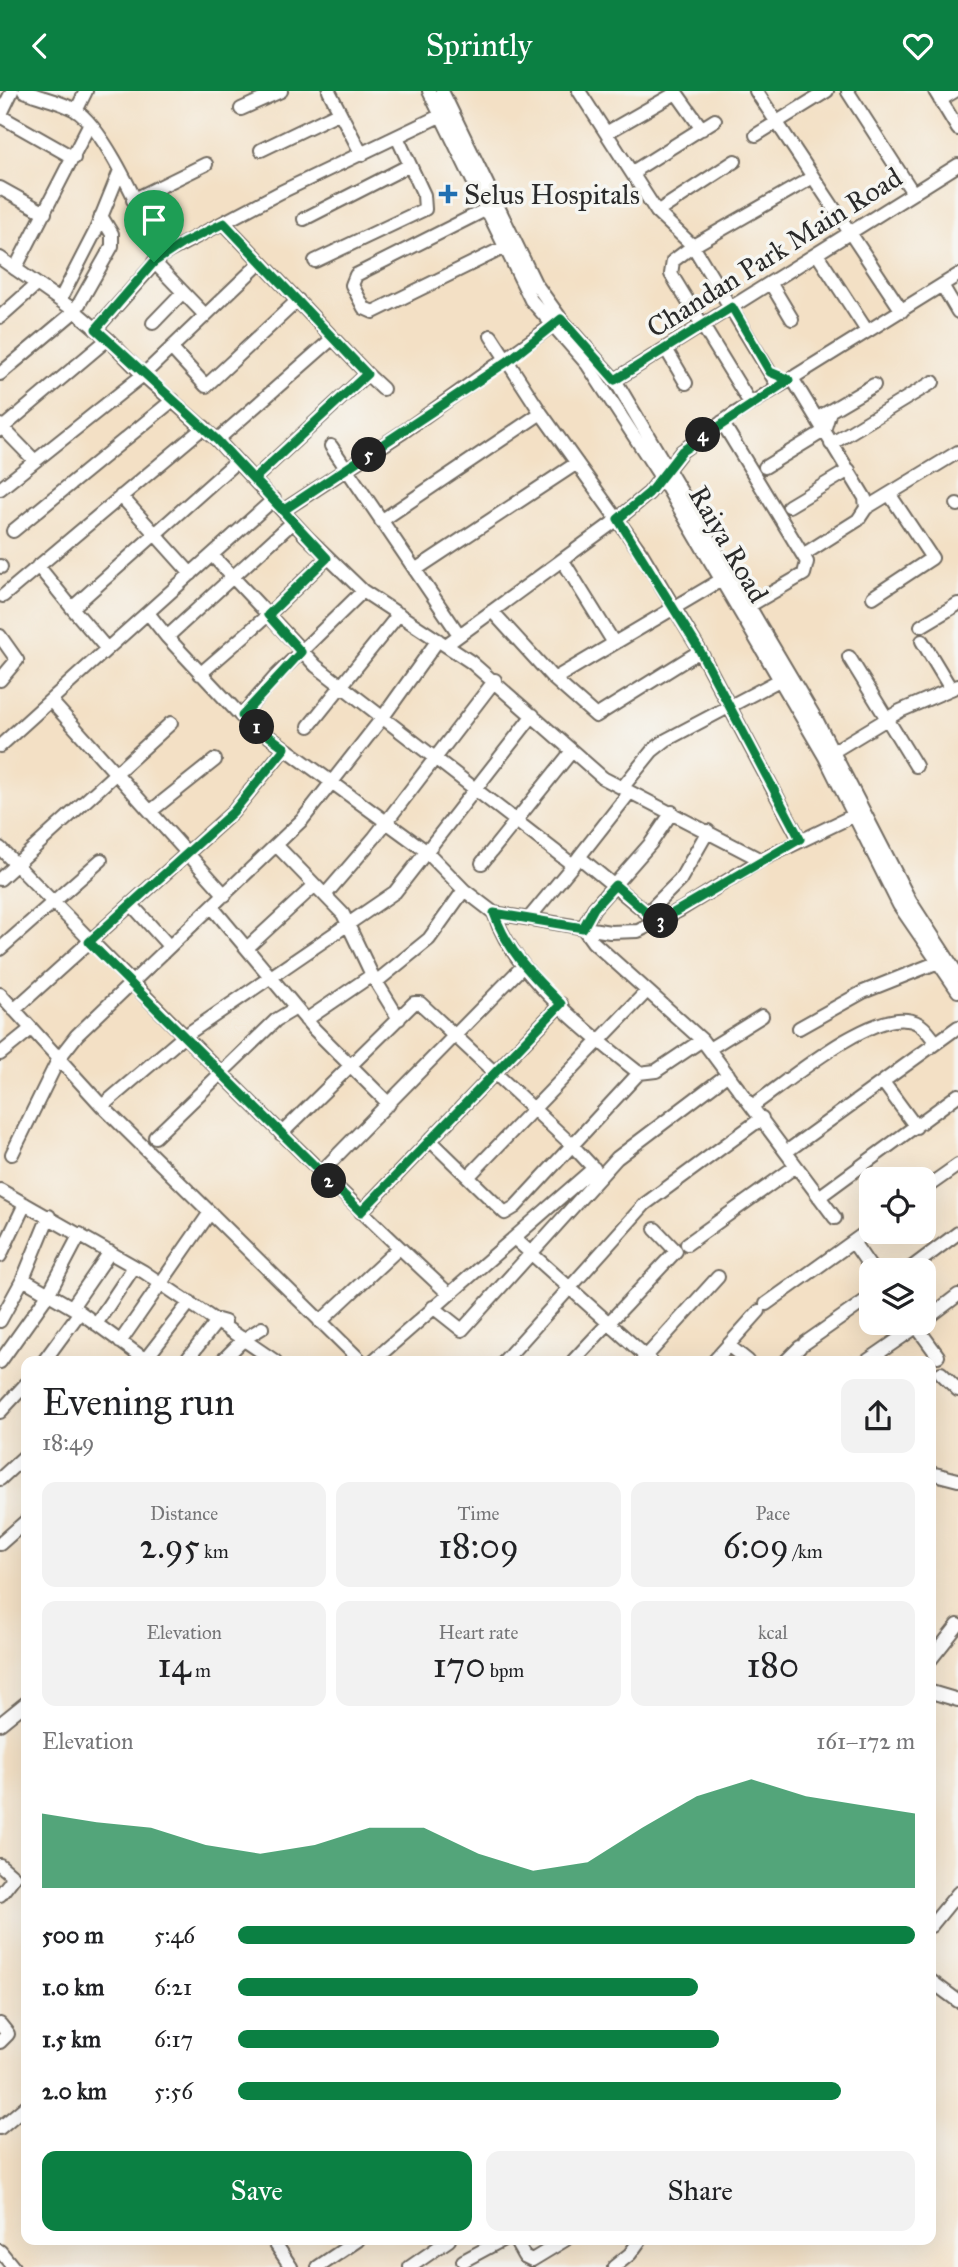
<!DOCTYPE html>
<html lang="en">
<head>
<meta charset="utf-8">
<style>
	:root { --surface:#fff; --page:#f2f2f2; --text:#202124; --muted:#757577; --accent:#0b8043 }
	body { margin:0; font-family:"IM FELL Great Primer",serif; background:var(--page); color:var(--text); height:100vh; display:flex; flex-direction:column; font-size:26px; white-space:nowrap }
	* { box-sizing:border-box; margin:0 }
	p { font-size:23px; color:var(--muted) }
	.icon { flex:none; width:38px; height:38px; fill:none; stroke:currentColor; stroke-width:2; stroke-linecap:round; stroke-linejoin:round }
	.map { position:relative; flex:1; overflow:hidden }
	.sheet { position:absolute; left:21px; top:1265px; width:915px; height:889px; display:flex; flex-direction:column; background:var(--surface); border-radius:14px; box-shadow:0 7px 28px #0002 }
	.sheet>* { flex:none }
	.tools { position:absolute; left:859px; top:1076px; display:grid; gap:14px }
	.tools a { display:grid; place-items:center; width:77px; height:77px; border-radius:14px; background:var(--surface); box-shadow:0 7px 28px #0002; font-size:35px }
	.pin { position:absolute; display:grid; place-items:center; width:60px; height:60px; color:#fff; margin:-72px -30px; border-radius:50% 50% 50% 0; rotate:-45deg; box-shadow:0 0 7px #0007 }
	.pin .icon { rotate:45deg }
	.km { position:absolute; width:35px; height:35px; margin:-18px; border-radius:50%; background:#222; color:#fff; font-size:19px; line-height:35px; text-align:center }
	.round { display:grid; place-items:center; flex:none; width:74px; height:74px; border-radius:14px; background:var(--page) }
	.overview { display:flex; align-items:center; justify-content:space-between; height:119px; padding:0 21px }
	h1 { font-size:38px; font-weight:600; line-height:52px }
	.metrics { display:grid; grid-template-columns:repeat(3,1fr); gap:10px; height:119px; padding:7px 21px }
	.metrics div { display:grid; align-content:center; border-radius:14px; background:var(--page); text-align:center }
	.metrics b { font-size:35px; font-weight:600 }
	.metrics small { font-size:19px; font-weight:400 }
	.metrics p { font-size:19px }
	.chart { height:196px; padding:14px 21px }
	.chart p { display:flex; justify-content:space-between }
	.chart svg { width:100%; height:126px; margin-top:7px; fill:var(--accent); opacity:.7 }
	.button { display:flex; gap:14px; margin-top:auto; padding:14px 21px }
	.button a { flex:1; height:80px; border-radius:14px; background:var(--accent); color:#fff; font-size:28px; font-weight:600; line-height:80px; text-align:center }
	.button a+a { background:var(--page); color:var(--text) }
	ul { padding:0 21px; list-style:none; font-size:23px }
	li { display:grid; grid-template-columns:112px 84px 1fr; align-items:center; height:52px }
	li i { height:18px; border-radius:9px; background:var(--accent) }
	header { display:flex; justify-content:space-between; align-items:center; height:91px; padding:0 21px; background:var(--accent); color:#fff; font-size:32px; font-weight:600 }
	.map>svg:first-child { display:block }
</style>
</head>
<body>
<header><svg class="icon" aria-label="back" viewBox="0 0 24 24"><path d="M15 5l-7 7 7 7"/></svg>Sprintly<svg class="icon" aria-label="heart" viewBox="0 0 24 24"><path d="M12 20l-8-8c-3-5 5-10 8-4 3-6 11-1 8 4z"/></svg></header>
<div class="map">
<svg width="958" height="2176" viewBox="0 0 958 2176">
	<rect width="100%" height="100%" fill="#f6f6f2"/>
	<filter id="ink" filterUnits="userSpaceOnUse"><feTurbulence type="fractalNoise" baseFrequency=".0143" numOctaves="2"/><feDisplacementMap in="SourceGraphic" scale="14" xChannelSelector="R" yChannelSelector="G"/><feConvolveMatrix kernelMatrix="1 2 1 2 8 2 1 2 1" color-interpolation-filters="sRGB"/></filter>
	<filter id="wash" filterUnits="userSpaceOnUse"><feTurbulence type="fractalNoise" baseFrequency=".00686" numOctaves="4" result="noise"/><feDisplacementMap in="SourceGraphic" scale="28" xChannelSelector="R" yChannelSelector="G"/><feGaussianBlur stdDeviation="1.57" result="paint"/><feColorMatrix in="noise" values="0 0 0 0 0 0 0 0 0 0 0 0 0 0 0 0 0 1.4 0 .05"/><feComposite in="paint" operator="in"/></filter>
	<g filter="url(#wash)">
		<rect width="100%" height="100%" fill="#f3e0c5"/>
	</g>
	<g filter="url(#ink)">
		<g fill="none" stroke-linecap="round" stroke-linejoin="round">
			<defs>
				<path id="minor" d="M24,0C40,7 60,10 75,19C107,39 144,129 162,164
					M329,0L362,64
					M429,0L531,209L587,273L664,391L825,666L899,814L958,900
					M442,0L535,192L561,228L615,289L817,630L910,810L958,884
					M579,0L657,121L693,155L673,170L671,183L750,312
					M675,0L702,38
					M756,0L902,220
					M935,0L958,38
					M848,1L913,102
					M940,9L955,0
					M241,18L281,0
					M76,20L86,0
					M0,25L74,67
					M0,25L12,0
					M606,42L676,2
					M756,44L827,0
					M261,59L340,21
					M635,86L637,78L715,29
					M0,97L45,122
					M133,109L206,73
					M485,119L356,184L352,194L364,217L373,221L503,157
					M657,121L735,70
					M304,128L410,74
					M224,132L261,171
					M817,163L867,240
					M0,167L75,220L108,248L143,284L217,349L306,445L363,500L471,571L603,687L761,769L863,720
					M315,170L425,118L424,104L397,46
					M154,171L205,224
					M15,178L89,34
					M771,193L792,228
					M942,194L958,221
					M60,209L95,141L119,82
					M0,226L37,193
					M153,232L183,201
					M96,238L162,164L281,101L448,21
					M491,245L541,322L642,463L700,560L800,749
					M171,257L206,295L298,209
					M666,258L686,292
					M0,283L75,220L112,155V143L101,125
					M367,283L383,298
					M792,287L865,407L866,417L858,429L809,460
					M615,289L958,74
					M778,295L693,155L813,86
					M823,324L874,294
					M722,331L807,471L804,483L749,515
					M0,334L35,370
					M0,339L108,248
					M217,349L333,247
					M831,353L933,291
					M331,355L458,542
					M765,376L824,340L830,320
					M0,398L143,284L261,171L367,283L254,388
					M121,405L191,483
					M957,413L958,414
					M789,415L849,379
					M866,417L958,361
					M284,419L403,341L557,231
					M381,430L541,322
					M13,440L173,309
					M212,464L316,575L573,774L579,766L658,831
					M563,470L614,552
					M0,475L1,476
					M38,475L72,517L237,370
					M415,479L577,372
					M3,505L204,336
					M873,506L932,467L890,404
					M72,517L107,558L274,408
					M492,520L554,588L596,625L700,560
					M148,522L167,546L293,431
					M921,535L958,513
					M0,545L17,569L0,589
					M167,546L241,625L426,760L464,799L494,822L610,841L638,840L680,819L761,769
					M922,550L951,598
					M446,554L618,428L649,402L682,360L731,325L958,184
					M849,566L916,675
					M200,583L268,524L327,467
					M554,588L721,489
					M51,610L225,804
					M241,625L276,585L363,500
					M309,635L399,523
					M0,655L107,558
					M829,663L900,620L958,595
					M622,697L652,660L666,649L787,585
					M151,720L215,669
					M672,721L651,752L594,817L583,837L593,851L702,949L835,1127
					M277,755L343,823L372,884L399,928
					M0,757C148,908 294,1059 449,1203
					M579,766L630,701
					M482,772L572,660
					M0,788L171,632
					M325,804L374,747L495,589
					M132,814L169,855
					M212,816L314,938L389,1013
					M648,821L680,789L708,740
					M494,822C514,884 588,942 639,982L656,980L702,949
					M529,827L573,774
					M247,857L315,794
					M0,858L101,769
					M376,891L429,848L464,799
					M0,903L102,1015L361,1270
					M14,919L233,721L285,657
					M306,929L372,884
					M799,937L863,901L936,872
					M709,958L762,925
					M0,963L31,938
					M883,991L916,1036
					M102,1015L183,946L395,801L533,624
					M752,1015C787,991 866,923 907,929C921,930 929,942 936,952L958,936
					M281,1043L414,912H420L572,1054L600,1084
					M155,1046L276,929L296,917
					M431,1050L505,1122L515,1116L639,982
					M786,1061L936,952
					M12,1063L59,967L77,944L302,729L383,626L438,549
					M320,1082L523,875
					M468,1086L647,900
					M924,1098L958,1074
					M0,1099L144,1181L275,1270
					M819,1106L958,1004
					M361,1121L561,913
					M514,1147L651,1270
					M853,1151L873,1180
					M687,1153L796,1075
					M0,1165L25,1113
					M907,1180L958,1142
					M23,1188L80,1221L147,1270
					M766,1213L872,1137
					M72,1216L110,1161
					M433,1216L462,1239L617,1067L728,983
					M0,1230L23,1188L49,1125
					M924,1230L958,1204
					M320,1231L399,1157
					M914,1232L938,1265
					M96,1233L134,1176
					M120,1251L209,1123
					M805,1252L872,1205
					M728,1254L748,1270
					M145,1269L190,1211
					M44,1270L80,1221
					M186,1270L218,1229L225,1231
					M222,1270L244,1248L262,1237
					M373,1270L594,1077
					M504,1270L645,1113L762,1027
					M573,1270L676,1160L655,1138
					M642,1270L718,1186
					M714,1270L759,1220
					M786,1270L800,1256
					M867,1270L922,1232
					M0,1271L49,1202L80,1143
					M941,1282L958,1299
					M0,1321L26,1293
					M931,1382L958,1389
					M0,1388L26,1364
					M0,1453L26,1430
					M931,1568L958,1534
					M931,1601L958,1609
					M0,1633L26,1612
					M0,1774L14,1786L0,1804
					M931,1835L958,1802
					M931,1890L958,1910
					M0,1933L8,1943L0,1951
					M0,2037L26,2015
					M273,2149L291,2176
					M515,2149L524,2165L532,2169L565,2149
					M0,2160L13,2176
					M463,2170L502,2149
					M318,2176L358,2149
					M410,2176L449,2149
					M614,2176L630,2163L640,2149"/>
			</defs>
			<!-- minor casing -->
			<use href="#minor" stroke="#716a61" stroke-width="16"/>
			<!-- minor -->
			<use href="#minor" stroke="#fff" stroke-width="12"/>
		</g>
	</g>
	<g fill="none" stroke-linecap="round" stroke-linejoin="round" filter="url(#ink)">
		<defs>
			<path id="route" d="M154,171L96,238L217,349L327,467L268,524L301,561L242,625L285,657L233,721L89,851L361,1121L561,913C533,885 507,860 494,822L583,837L594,817L615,794L658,831L800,748L700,560L618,428L649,402L682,360L789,289L770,281L732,216L615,289L561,228L508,270L284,419L254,388L367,283L224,132L183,152L154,171"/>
		</defs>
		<!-- route casing -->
		<use href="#route" stroke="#fff" stroke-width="14"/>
		<!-- route -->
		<use href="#route" stroke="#0b8043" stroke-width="9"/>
	</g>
	<!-- markers -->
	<path fill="#1f6fb2" stroke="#f6f6f2" stroke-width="2.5" d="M444.5 92.5h7v7h7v7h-7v7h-7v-7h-7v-7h7z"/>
	<g text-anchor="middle" stroke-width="7" stroke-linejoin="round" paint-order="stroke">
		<!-- poi labels -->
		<g font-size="28" fill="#2b2b2b" stroke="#f6f6f2" text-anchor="start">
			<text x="464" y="113">Selus Hospitals</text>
		</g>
		<!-- street labels -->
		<g font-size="28" fill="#2b2b2b" stroke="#f6f6f2">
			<text transform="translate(774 161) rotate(-32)" y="10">Chandan Park Main Road</text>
			<text transform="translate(729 453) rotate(60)" y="10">Raiya Road</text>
		</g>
	</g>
</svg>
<div class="tools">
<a><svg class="icon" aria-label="locate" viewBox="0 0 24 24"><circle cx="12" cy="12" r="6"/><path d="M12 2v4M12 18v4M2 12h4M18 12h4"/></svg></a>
<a><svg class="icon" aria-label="layers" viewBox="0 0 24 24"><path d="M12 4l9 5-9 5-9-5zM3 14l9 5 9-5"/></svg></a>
</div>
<div class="pin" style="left:154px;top:171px;background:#1e9e55"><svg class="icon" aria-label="arrive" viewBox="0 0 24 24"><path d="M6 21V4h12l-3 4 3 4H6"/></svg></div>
<b class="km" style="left:257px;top:636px">1</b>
<b class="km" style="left:329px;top:1090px">2</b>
<b class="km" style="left:661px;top:830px">3</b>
<b class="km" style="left:703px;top:344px">4</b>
<b class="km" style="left:369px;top:364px">5</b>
<section class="sheet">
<div class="overview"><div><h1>Evening run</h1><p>18:49</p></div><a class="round"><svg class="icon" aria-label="share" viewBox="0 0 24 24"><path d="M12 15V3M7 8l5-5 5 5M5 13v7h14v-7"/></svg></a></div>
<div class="metrics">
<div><p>Distance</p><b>2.95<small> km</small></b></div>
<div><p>Time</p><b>18:09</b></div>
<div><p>Pace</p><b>6:09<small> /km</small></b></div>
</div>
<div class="metrics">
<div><p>Elevation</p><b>14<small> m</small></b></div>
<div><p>Heart rate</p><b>170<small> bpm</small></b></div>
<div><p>kcal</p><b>180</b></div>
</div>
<div class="chart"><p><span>Elevation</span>161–172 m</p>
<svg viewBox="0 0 160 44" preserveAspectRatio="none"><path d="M0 44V18L10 21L20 23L30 29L40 32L50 29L60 23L70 23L80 32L90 38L100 35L110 23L120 12L130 6L140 12L150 15L160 18V44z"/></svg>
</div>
<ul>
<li><b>500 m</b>5:46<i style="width:100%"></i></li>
<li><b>1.0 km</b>6:21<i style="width:68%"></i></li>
<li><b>1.5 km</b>6:17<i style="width:71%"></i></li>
<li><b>2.0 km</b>5:56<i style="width:89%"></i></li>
</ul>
<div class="button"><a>Save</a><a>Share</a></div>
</section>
</div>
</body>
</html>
